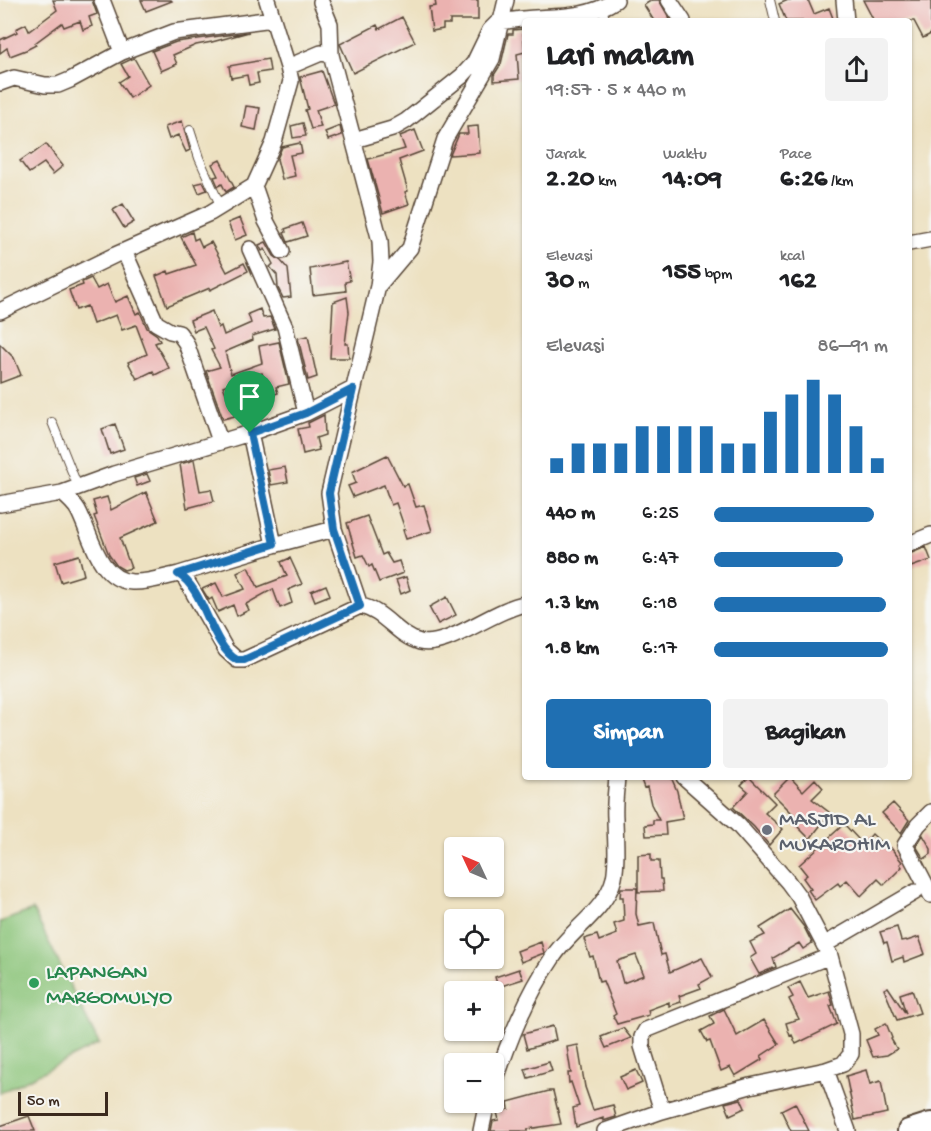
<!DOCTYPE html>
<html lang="id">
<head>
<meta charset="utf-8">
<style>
	:root { --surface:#fff; --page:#f2f2f2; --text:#202124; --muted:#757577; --accent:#1f6fb2 }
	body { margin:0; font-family:"Gochi Hand",sans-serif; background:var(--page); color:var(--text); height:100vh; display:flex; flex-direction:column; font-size:22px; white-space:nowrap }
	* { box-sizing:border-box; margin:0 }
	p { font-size:20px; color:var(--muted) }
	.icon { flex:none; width:33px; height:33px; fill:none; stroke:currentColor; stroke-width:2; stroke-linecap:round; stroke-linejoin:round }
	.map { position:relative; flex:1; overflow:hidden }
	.panel { position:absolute; left:522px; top:18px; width:390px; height:762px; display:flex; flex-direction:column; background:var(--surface); border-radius:6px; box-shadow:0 2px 4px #0004 }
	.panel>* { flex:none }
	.needle { width:39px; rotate:314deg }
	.buttons { position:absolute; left:444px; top:837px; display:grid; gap:12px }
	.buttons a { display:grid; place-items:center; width:60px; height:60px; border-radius:6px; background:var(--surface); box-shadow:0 2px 4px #0004; font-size:30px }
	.scale { position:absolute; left:18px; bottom:15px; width:90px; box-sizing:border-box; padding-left:6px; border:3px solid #3b2a1e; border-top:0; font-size:16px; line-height:21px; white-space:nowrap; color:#3b2a1e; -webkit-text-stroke:4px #f6f6f2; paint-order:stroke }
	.pin { position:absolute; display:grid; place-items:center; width:51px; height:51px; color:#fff; margin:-62px -26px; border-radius:50% 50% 50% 0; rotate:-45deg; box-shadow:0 0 6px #0007 }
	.pin .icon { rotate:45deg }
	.round { display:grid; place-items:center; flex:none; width:63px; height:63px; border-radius:6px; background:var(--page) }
	.head { display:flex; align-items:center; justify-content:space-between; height:102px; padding:0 24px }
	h1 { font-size:33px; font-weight:700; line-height:45px }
	.metrics { display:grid; grid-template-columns:repeat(3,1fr); gap:9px; height:102px; padding:6px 24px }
	.metrics div { display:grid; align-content:center }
	.metrics b { font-size:26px; font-weight:700 }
	.metrics small { font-size:16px; font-weight:400 }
	.metrics p { font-size:16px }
	.chart { height:168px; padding:12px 24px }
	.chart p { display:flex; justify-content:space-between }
	.chart svg { width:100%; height:108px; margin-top:6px; stroke:var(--accent); stroke-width:6 }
	.primary-button { display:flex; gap:12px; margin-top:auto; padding:12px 24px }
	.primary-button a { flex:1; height:69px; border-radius:6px; background:var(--accent); color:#fff; font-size:24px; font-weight:700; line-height:69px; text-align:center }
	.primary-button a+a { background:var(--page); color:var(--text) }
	ul { padding:0 24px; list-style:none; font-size:20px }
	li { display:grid; grid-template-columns:96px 72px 1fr; align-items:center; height:45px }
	li i { height:15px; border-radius:8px; background:var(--accent) }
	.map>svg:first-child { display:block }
</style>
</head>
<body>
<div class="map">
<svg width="931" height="1131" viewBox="0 0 931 1131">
	<rect width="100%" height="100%" fill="#f6f6f2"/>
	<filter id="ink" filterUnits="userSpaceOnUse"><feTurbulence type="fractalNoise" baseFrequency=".0167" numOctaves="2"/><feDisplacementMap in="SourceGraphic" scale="12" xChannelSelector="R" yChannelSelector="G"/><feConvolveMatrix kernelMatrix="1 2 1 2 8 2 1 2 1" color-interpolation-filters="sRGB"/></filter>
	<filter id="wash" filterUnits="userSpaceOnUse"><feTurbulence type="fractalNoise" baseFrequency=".008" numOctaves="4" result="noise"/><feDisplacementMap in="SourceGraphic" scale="24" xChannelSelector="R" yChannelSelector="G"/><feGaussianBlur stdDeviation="1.35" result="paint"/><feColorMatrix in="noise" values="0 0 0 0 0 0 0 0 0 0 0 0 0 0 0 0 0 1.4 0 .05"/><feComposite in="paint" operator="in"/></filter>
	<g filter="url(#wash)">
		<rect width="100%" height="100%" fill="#ede1c1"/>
		<!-- green -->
		<path fill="#8bc479" stroke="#63774c" stroke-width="1.5" d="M33,910L99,1044L0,1093V922Z"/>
		<g id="blocks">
			<!-- building -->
			<path fill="#ebb2b0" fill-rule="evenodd" d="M53,0H92L97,14L89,17L92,26L83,30L80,21L64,27L62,23L35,43L36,45L26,50L10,56L7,48L0,53V40L17,32L16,29L26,24L29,31L57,10Z
				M141,0H171L172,1L146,11Z
				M435,0H478V20H450V24H443V29L432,31L429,7L436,6Z
				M652,0H659L670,19L666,21H654L644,5Z
				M788,0H808L814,14L829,8L834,21H786L779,4Z
				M863,0H931V34L923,38L914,21H874Z
				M402,17L415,42L353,73L340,44L377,25L379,29Z
				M523,29L525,52L517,54L519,79L494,81V75L501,64L508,34H513V30Z
				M249,32L212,42L196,45L173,55L177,64L161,71L152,51L176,42Z
				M134,58L149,85L130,98L119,82L128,76L121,64Z
				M268,59L270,71L257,73L259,83L249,85L247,75L231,78L229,66Z
				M322,71L334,104L316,110L321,127L311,129L305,110L308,109L300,77Z
				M246,106L260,108L256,130L242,127Z
				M182,121L190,150L186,152L178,135L169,139L165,127Z
				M303,123L306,136L293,138L291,126Z
				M340,126L342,135L328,140L325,132Z
				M478,126L480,153L450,155L459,134H468L467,127Z
				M415,130L423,151L399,160L408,191L405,192L409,204L383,213L368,159L405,149L400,136Z
				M300,143L302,153L290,155L295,176L282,179L277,159L282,147Z
				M46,144L63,166L53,174L44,163L29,173L20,161L30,154L31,155Z
				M220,160L234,187L226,192L222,184L218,186L214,177L218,176L212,164Z
				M203,182L207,190L199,193L195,184Z
				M123,204L134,222L124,228L113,210Z
				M240,218L247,235L235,240L228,223Z
				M302,223L307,236L288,242L284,233L286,232L285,229Z
				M192,232L194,240L198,238L202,247L211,242L227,272L244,263L248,271L210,290V288L167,306L156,276L168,271L169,274L196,265L181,237Z
				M266,242L274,256L281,261L288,269L291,297L283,298L278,288L277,275L270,267L273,264L265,249L262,251L259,245Z
				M346,262L350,281L345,282L346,291L313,295L310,269Z
				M91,278L97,289L107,284L115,302L128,296L136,314L140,312L147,328L157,335L160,341L155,343L169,368L155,375L153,371L137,379L128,362L147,354L136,325L122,330L116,315L93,324L87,306L76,310L69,290L83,285L82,282Z
				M347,297L349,312L345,344H348L349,358H330L333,302Z
				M260,309L263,318L270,317L275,329L252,336L253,340L225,352L231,374L262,363L259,346L279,342L289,384L276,387L278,393L269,396L262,373L233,383L234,387L230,388L228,384L223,386L235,416L223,419L206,371L220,367L211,350L214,349L204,327L194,331L190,320L212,311L218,328L221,326L224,335L251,323L248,314Z
				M308,336L317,377L308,380L298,338Z
				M0,344L14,358L21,375L0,383Z
				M253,402L258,420L248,423L243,405Z
				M324,415L325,435L316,438L319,450L303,454L298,429L309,427L308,423Z
				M115,424L124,449L110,454L102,429Z
				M387,455L403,486L408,484L416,507L424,505L432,531L406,539L403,530L405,529L396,503L391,505L384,485L353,497L348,486L356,483L352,472Z
				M194,460L200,491L211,489L214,501L187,508L180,464Z
				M285,467L288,482L271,485L268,470Z
				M147,474L150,481L137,486L134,478Z
				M146,492L158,521L120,538L131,568L124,570L117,566L109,555L94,516L97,515L93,501L107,497L111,510Z
				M367,516L382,555L386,553L392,563L399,561L403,573L379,582L372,565L369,567L363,555L357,557L347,523Z
				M926,547L931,560L911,567L909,554Z
				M79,555L84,575L61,582L55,562Z
				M290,558L302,584L288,590L292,603L280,608L273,589L246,604L249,610L237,616L233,605L218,612L212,598L209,600L202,589L216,583L223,597L245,589L237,573L248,567L258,587L287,576L281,562Z
				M406,577L410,590L401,594L396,580Z
				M326,585L330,595L315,601L311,591Z
				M447,597L456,615L438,624L429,607Z
				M640,777H671L677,791L683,819L665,822L666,835L646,836L645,825L653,824V820H659L651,804L647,787L644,788Z
				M749,777L775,803L765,813L783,829L769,845L754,827L733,807L748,791L741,785Z
				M790,777L803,791L815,779L823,788L812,799L830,813L810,839L795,824L799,820L773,794Z
				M893,803L909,820L901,833L882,813Z
				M844,824L860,841L864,843L872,834L889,850L891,848L902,862L900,864L902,867L884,885L878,879L861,896L847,880L840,886L838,883L815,900L808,890L811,889L803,878L807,875L799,865Z
				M923,835L931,849V854L924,859L916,846Z
				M651,854V861H659L660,879H662L663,891L638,892V855Z
				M621,888H637L636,914L639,926L654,923L661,955L665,954L670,972L702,958L712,977L699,984L701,988L679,996L681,1002L669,1006V1002L648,1010L649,1015L617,1024L613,1016L616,1014L603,981L599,982L593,956L590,957L584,939L597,935L599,941L617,934L614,924L624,921L623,897H620ZM636,955L644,975L623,983L617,961Z
				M790,909L804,927L812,943L803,949L799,943L773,958L776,967L759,974L750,958L756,954L750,942L765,935L760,928Z
				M897,927L901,941L906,940L907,941L919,937L925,954L904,962L903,957L892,961L887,942L884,943L880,932Z
				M541,942L544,953L521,962L517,951Z
				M519,969L523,979L498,987L495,977Z
				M800,982L808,998L829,991L833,1005L830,1006L837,1024L796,1044L792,1035L790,1036L786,1023L799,1019L789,999L793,997L788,988Z
				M888,987L906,1014L900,994L912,990L920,1013L897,1020L884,989Z
				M724,1009L737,1036L764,1020L779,1044L761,1056L763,1059L735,1076L730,1067L721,1071L710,1041L707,1042L701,1031L714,1024L710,1016Z
				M886,1023L892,1038L891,1039L897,1049L887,1055L873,1057L866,1040L878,1035L875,1029Z
				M553,1026L556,1040L527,1049L523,1034Z
				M623,1028L631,1038L606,1048L601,1037Z
				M578,1045L585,1087L593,1110L613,1105L616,1117L603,1121V1118L576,1127L573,1108L579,1106L571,1082L569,1083L568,1073H571L567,1047Z
				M549,1062L552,1071L528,1078L525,1069Z
				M636,1070L642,1083L626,1090L620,1077Z
				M866,1070L870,1084L881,1081L887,1113L855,1120L846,1076Z
				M549,1091H553L561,1124L528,1129V1131H491L493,1121L499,1120L497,1112L509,1109L508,1102Z
				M741,1099L745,1108L730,1115L725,1103Z
				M795,1103L809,1131H791L781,1110Z
				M29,1116L35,1131H0V1126Z"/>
		</g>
	</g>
	<g filter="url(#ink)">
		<use href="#blocks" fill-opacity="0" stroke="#564536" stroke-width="1.5"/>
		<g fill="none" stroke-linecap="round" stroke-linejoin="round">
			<defs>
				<path id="lane" d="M770,0L775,21
					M602,9L606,21
					M190,130L199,158L221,207
					M52,422L78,487"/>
				<path id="street" d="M102,0L122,52
					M669,0L683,21
					M844,0L846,21
					M321,2L330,24L331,55L380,241L381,262L378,286L329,493L334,529L360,606
					M288,67L321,53L331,55
					M0,83L14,78L45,85H58L70,80L122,52L174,32L273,19
					M354,140L392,129L406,121L462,76L474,63L490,30L497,23C537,12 578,25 616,0
					M254,186L266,221L282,251
					M909,243L931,239
					M250,249L285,327L306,413
					M124,251L156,323L170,331L179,333L186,343L220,441
					M378,286L410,248L445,139L492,59L506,0
					M0,311L115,255L210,213L254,186L274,142L291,81L288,67L267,0
					M250,433L274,545
					M62,493L114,474L250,433L306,413L353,389
					M0,504L62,493C68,498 74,503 78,510C91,534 98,580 132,582C147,583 164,577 179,574L185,578L226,650L237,660H244L360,606C384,610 397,636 420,642C447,649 494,609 525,604
					M909,544L931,535
					M179,574L274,545L334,529
					M931,812L918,825L905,845L931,895
					M824,945L915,892
					M826,1070L848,1131
					M494,1085C509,1040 526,997 553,957C571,929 606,911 614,878C618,859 615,837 615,818C614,804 616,791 617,777
					M662,1111L642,1046V1037L646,1030L830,956
					M481,1131L487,1102
					M605,1131L662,1111L750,1086L826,1070L843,1064L851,1054V1034L830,956L799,897L788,882L738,825L684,777"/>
				<path id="primary" d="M909,1131L931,1124"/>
			</defs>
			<!-- lane casing -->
			<use href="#lane" stroke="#564536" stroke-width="10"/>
			<!-- street casing -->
			<use href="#street" stroke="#564536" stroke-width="18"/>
			<!-- primary casing -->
			<use href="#primary" stroke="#564536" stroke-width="26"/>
			<!-- lane -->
			<use href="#lane" stroke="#fff" stroke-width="8"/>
			<!-- street -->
			<use href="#street" stroke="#fff" stroke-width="15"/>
			<!-- primary -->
			<use href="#primary" stroke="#fff" stroke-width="22"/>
		</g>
	</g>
	<g fill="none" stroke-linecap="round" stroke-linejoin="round" filter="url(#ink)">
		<defs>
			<path id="route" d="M353,389L329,493L334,529L360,606L244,660H237C210,645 205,589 178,574L274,544L250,433L306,413Z"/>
		</defs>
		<!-- route casing -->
		<use href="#route" stroke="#fff" stroke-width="12"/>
		<!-- route -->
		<use href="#route" stroke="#1f6fb2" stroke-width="8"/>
	</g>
	<!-- markers -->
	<circle fill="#6b7280" stroke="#f6f6f2" stroke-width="2" cx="767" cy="830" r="6"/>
	<circle fill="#2e9e5b" stroke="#f6f6f2" stroke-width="2" cx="34" cy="983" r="6"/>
	<g text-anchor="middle" stroke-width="4.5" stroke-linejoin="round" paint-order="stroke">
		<!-- worship labels -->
		<g font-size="22" fill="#5b616d" stroke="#f6f6f2" text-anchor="start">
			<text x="779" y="825">MASJID AL<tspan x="779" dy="25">MUKAROHIM</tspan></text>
		</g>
		<!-- leisure labels -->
		<g font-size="22" fill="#27864d" stroke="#f6f6f2" text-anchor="start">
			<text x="46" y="978">LAPANGAN<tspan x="46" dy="25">MARGOMULYO</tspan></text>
		</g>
	</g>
</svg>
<div class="buttons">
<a><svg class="needle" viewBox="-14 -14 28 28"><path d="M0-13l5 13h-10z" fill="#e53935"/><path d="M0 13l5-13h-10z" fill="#757577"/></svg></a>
<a><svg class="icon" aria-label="locate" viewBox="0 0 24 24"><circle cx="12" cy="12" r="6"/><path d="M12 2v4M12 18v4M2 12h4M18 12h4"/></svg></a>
<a>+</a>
<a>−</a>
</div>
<div class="scale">50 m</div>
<div class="pin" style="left:250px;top:433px;background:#1e9e55"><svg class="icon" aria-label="arrive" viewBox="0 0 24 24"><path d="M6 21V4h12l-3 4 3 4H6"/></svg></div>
<section class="panel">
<div class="head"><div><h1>Lari malam</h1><p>19:57 · 5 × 440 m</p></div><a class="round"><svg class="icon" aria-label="share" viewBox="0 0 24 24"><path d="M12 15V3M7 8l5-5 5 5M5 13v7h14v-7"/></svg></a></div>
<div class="metrics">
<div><p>Jarak</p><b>2.20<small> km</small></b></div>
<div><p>Waktu</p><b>14:09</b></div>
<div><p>Pace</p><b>6:26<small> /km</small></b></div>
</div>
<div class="metrics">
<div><p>Elevasi</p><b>30<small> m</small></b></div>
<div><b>155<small> bpm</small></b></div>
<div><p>kcal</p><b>162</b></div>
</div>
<div class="chart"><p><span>Elevasi</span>86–91 m</p>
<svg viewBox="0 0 160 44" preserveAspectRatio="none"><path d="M5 44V38M15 44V32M25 44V32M35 44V32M45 44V25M55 44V25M65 44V25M75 44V25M85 44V32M95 44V32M105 44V19M115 44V12M125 44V6M135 44V12M145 44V25M155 44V38"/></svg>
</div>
<ul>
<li><b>440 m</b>6:25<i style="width:92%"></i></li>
<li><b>880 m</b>6:47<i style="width:74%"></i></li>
<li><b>1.3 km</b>6:18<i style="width:99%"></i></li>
<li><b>1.8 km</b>6:17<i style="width:100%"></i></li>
</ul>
<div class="primary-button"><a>Simpan</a><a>Bagikan</a></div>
</section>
</div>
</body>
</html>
